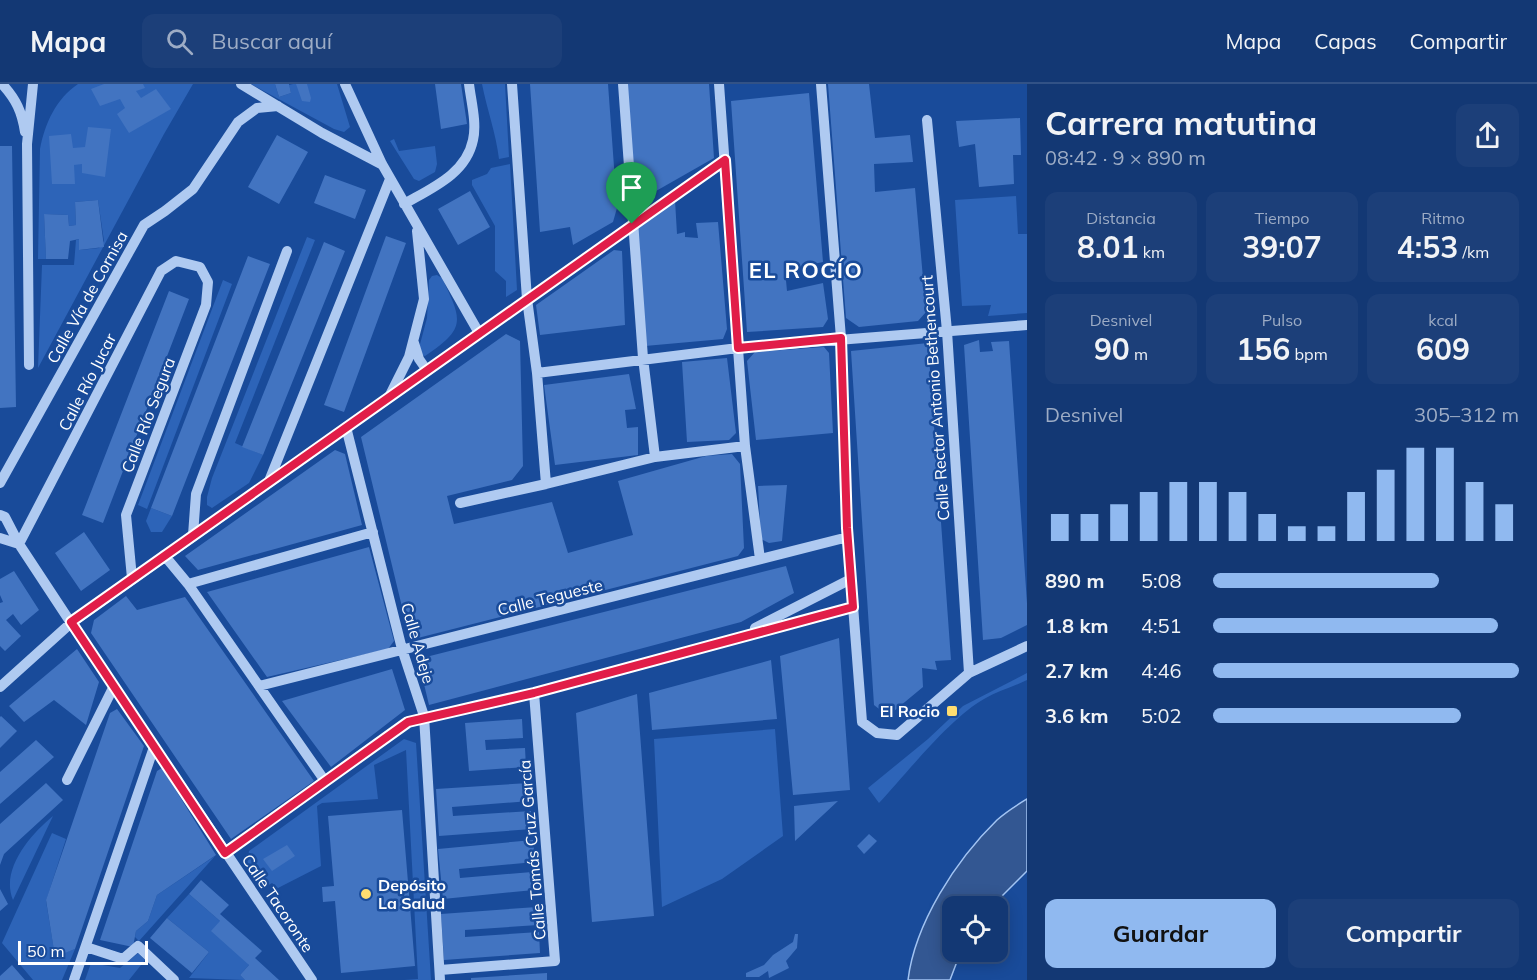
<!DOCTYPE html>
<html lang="es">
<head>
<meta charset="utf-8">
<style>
	:root { --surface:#133874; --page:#1c3f79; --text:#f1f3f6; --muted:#9dacc5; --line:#325286; --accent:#90b9f0 }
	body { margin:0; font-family:Mulish,sans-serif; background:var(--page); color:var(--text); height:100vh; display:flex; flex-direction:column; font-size:22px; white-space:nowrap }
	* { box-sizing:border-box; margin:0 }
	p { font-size:20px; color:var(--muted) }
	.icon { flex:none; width:33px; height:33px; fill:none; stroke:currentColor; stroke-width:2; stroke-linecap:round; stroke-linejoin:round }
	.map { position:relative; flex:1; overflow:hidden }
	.details { display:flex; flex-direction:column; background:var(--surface); width:510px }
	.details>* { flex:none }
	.buttons { position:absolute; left:942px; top:812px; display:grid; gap:12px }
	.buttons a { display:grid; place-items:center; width:66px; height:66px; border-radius:12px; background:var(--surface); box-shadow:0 3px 15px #0003,0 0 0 2px var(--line); font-size:30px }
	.scale { position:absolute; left:18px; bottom:15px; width:130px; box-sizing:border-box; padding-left:6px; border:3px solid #fff; border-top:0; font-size:16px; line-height:21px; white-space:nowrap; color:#fff; -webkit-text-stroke:4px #194b9a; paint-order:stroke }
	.pin { position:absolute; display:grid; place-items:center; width:51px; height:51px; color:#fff; margin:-62px -26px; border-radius:50% 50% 50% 0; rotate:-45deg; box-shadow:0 0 6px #0007 }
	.pin .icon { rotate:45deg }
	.round { display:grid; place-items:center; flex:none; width:63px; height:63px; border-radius:12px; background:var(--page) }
	.overview { display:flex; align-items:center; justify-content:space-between; height:102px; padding:0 18px }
	h1 { font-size:33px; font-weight:700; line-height:45px }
	.figures { display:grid; grid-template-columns:repeat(3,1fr); gap:9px; height:102px; padding:6px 18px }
	.figures div { display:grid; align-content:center; border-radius:12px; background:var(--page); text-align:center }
	.figures b { font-size:30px; font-weight:700 }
	.figures small { font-size:16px; font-weight:400 }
	.figures p { font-size:16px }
	.chart { height:168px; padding:12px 18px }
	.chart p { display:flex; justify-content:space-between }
	.chart svg { width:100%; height:108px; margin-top:6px; stroke:var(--accent); stroke-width:6 }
	.cta { display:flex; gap:12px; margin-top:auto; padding:12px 18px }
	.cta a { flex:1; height:69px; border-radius:12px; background:var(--accent); color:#111; font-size:24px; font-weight:700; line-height:69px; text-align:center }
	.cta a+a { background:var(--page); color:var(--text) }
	ul { padding:0 18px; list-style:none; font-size:20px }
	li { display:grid; grid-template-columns:96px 72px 1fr; align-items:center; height:45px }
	li i { height:15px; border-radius:8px; background:var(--accent) }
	header { display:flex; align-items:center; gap:36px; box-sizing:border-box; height:84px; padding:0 30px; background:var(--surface); border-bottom:2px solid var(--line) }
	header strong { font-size:28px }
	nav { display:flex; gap:33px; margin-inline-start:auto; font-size:21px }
	.search { width:420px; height:54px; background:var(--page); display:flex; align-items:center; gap:15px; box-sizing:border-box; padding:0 21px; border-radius:12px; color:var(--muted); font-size:22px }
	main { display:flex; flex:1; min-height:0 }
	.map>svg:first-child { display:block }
</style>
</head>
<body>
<header>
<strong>Mapa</strong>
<div class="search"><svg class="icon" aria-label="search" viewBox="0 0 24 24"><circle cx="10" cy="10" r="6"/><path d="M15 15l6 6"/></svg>Buscar aquí</div>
<nav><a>Mapa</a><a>Capas</a><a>Compartir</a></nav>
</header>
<main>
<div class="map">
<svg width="1027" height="896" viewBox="0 0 1027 896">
	<rect width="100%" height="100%" fill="#194b9a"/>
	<!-- green -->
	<path fill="#2d64b8" d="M78,0H193L164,50L38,284L42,181H74L76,156L79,155L80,166L99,164L104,157L98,116L75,118L76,141L69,142L68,131L44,130L46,175H38L40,65C45,39 56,15 78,0Z
		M251,0H275L279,13L291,9L289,1L293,0H337L350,43L344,48L334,45Z
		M482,0H505L509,73L499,75C496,49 487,26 482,0Z
		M394,55L399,67L435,62L437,80L435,88L419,97L414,95L390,57Z
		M510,80L517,206L506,213V197L495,187V142L472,101V96L487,90L491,84Z
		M1016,112L1018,150H1027V229L988,232L991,221L962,222L955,116Z
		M307,153L315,156L235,359L263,371L249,399L212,424L207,421V413L212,394Z
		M437,191L442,194C462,236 467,244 425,272L421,271L419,264L427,234L429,196L432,192Z
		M223,196L232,200L147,425L138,421Z
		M151,424L172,432L162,448H151L146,437Z
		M1027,589V596C1013,603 998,607 984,615C950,634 907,689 879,719L868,704L928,655L963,622Z
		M775,645L783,752L722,795L662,823L654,655Z
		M404,655L416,659L431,896H404L418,895L406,666L374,681L378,715L322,719L317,722L321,782L278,804L272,799L262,805L247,781L249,767Z
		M53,732L13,816C0,785 31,750 53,732Z
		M52,749L66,755L46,817L55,872L75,865L62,896H33L2,859Z
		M215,772L139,857L135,853L136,847L148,837L157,811Z
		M189,810L220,837L249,881L240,891L245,896L189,894L209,868L167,834Z
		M138,869L145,876L129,896H85L91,879L120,884Z"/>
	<!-- water -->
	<path fill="#335792" stroke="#a2c4f3" stroke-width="1.5" d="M1027,715V787L992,822H952V867H961L950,896H908C915,839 956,776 997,736C1006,728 1017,721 1027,715Z"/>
	<!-- building -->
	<path fill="#4274c1" d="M104,0H143L145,4L136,7L141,14L156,5L171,25L129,49L117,30L125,24L120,15L100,22L91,5Z
		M275,0H289L291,9L279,13Z
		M296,0H307L311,14L310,18L302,17Z
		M435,0H461L467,40L441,45Z
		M530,0H608L617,124L613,138L573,161L570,143L540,148Z
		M627,0H709L714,74L642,115L633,107Z
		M828,0H869L875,54L910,51L913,78L874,80L875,108L915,104L926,228L918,237L859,243L846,234Z
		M809,9L823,178L785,186L787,207L823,199L828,235L823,243L747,248L731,17Z
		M1020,34L1021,71H1013L1014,100L979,103L975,60L959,63L956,37Z
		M88,43L111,45L105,93L82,89V80L74,81L75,100H52L49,52L71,50L73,64L85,63Z
		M277,51L308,68L279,120L248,103Z
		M0,62H12L16,323L0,324Z
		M325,91L366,106L355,135L314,119Z
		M470,107L490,143L458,161L438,125Z
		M98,116L104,163L79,166V155L70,157L68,175H46L44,130L68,131L69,142L76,141L75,118Z
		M675,116L677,150L685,148V153L698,154L696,139L718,138L727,245L723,255L645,262L634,146Z
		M386,152L406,159L344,328L324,321Z
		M324,158L345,167L263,371L242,363Z
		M614,166L622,167L625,241L540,251L536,221Z
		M248,172L270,180L172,432L151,424Z
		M169,207L189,215L103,439L82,431Z
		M506,250L520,257L523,382L512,396L447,412L454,440L552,418L568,469L633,451L618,397L706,372L732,370L740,380L744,464L738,472L410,556L361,353Z
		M979,256L980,268L993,267L991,258L1009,257L1027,519V541L1001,554L983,556L964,261Z
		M928,259L951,576L935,577L937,586L922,584L923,603L888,632L874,621L851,267Z
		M824,263L829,269L833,349L756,356L747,277L755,268Z
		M727,274L736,349L729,356L687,358L682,278Z
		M629,290L636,325L625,326L627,344L638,343V371L555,381L544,301Z
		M335,366L345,370L362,441L198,486L185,472Z
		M787,401L782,457L769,459L761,455L758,402Z
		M84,448L110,486L81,507L55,469Z
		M369,463L394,557L388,565L267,593L207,508Z
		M786,482L794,509L741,538L429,621L418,575Z
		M14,487L39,526L21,541L13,530L6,536L21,552L5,567L0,562V519L3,518L0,511V495Z
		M126,512L137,526L185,513L314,697L231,755L91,549L94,536Z
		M839,554L850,706L793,711L780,572Z
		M77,565L99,598L86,641L54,616L24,638L9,622Z
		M771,576L777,635L652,646L649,609Z
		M392,585L405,626L331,683L282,617Z
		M637,610L654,832L592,838L576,629Z
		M117,625L144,662L75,865L55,873L46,816L110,629Z
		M1,632L17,647L0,664V633Z
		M522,635L523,654L485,656L486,666L525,664L526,683L469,687L465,639Z
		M36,656L54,673L0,720V688Z
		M162,684L216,771L157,811L148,837L136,847L133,863L100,856L157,687Z
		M46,699L63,716L4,770L0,781V740Z
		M529,699L530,717L452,723L453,732L531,727L532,745L439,752L436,705Z
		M838,717L795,757L794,722Z
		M402,726L415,882L341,889L335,817L323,818L322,803L334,802L328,732Z
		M869,750L877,757L864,770L857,762Z
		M533,756L535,778L459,785L460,794L532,788L534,806L443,815L438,765Z
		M287,761L295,772L272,787L263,775Z
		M201,796L229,821L220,830L262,867L255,874L279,896H245L240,891L249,881L211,847L220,837L189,810Z
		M0,805L8,820L0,827Z
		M537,823L538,841L465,846V853L539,848L540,869L444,876L441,830Z
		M167,834L209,868L192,889L150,854Z
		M795,850H798L797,864L786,877L789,884L769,894L768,887L759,893H746V889L764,881L773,871L793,858Z
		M12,881L25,896H0V892Z
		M547,889V896H471V894Z"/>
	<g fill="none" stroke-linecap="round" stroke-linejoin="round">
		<!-- minor -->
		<path stroke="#afcaf1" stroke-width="10" d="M2,0C16,15 22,28 25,48
			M241,0L322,49L381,80
			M345,0L382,80L479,249
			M512,0L527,215L537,289L546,400
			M623,0L643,274L655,373
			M719,0L745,362L760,475
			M821,0L841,254L847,444L862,638L877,649L897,651L969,589L1027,562
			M927,36L947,247L969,589
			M404,120C432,104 466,90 473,56C477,39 471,17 469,0
			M414,259L419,275L426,285
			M29,281L27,60L33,0
			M537,289L738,264L1027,241
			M390,311L409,273L424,215L417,147
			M346,343L402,565L424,632L440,896
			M269,397L390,95
			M0,399L144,141L165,127L193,105L238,38L257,24L278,22
			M460,419L546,400L655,373L745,362
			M0,431L5,433L19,460L71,539L312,896
			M193,451L196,410L287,167
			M0,454L19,460
			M19,460L161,187L176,177L200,183L208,198L206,221L126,431L132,494
			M164,471L188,500L325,697
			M188,500L373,448
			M755,544L851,495
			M259,602L848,453
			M0,603L71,539L725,76
			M67,696L114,602
			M225,769L408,638L534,609L853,523
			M86,863L123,875L138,862L174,896
			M440,886L555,877L534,609
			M74,896L154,663"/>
	</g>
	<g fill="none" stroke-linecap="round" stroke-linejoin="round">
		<defs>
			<path id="route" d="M725,76L738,264L841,254L847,444L853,523L534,609L408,638L225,769L71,538Z"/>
		</defs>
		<!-- route casing -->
		<use href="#route" stroke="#fff" stroke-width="12"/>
		<!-- route -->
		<use href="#route" stroke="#e11d48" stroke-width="8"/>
	</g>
	<!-- markers -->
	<g fill="#ffdd70" stroke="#194b9a" stroke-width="2">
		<rect x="946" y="621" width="12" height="12" rx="3"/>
		<circle cx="366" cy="810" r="6"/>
	</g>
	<g text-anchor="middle" stroke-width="5" stroke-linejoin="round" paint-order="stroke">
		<!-- street labels -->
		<g font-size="16" fill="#fff" stroke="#194b9a">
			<text transform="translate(87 213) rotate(-61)" y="6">Calle Vía de Cornisa</text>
			<text transform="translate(87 298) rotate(-63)" y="6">Calle Río Jucar</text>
			<text transform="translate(935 314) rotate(-94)" y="6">Calle Rector Antonio Bethencourt</text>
			<text transform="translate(148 331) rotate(-69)" y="6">Calle Río Segura</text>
			<text transform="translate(550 513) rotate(-14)" y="6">Calle Tegueste</text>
			<text transform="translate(418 559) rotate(74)" y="6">Calle Adeje</text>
			<text transform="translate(532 766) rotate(-95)" y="6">Calle Tomás Cruz García</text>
			<text transform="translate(278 819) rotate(56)" y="6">Calle Tacoronte</text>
		</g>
		<!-- poi labels -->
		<g font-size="16" font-weight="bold" fill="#fff" stroke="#194b9a" text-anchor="end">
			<text x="940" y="633">El Rocio</text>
			<text x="378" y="807" text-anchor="start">Depósito<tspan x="378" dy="18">La Salud</tspan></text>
		</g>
		<!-- district labels -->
		<g font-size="22" font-weight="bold" letter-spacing="1.5" fill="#fff" stroke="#194b9a">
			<text x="806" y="194">EL ROCÍO</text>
		</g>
	</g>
</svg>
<div class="buttons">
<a><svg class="icon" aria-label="locate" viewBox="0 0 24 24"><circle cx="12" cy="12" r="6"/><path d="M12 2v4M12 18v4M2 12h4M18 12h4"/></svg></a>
</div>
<div class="scale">50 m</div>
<div class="pin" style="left:632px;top:140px;background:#1e9e55"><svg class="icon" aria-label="arrive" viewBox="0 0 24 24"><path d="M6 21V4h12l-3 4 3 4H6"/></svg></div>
</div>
<section class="details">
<div class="overview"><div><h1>Carrera matutina</h1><p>08:42 · 9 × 890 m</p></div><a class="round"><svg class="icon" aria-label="share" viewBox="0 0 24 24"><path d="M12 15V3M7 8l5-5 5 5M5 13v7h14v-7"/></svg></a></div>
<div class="figures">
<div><p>Distancia</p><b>8.01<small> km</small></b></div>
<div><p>Tiempo</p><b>39:07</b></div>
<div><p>Ritmo</p><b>4:53<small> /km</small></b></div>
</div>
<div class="figures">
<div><p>Desnivel</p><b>90<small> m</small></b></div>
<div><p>Pulso</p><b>156<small> bpm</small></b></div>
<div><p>kcal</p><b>609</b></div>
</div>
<div class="chart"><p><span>Desnivel</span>305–312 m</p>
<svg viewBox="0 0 160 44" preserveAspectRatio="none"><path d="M5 44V33M15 44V33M25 44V29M35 44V24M45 44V20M55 44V20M65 44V24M75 44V33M85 44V38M95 44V38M105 44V24M115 44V15M125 44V6M135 44V6M145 44V20M155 44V29"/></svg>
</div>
<ul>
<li><b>890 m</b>5:08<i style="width:74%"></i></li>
<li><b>1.8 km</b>4:51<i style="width:93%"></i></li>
<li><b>2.7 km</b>4:46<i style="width:100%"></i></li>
<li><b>3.6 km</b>5:02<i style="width:81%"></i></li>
</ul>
<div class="cta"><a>Guardar</a><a>Compartir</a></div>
</section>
</main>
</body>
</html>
